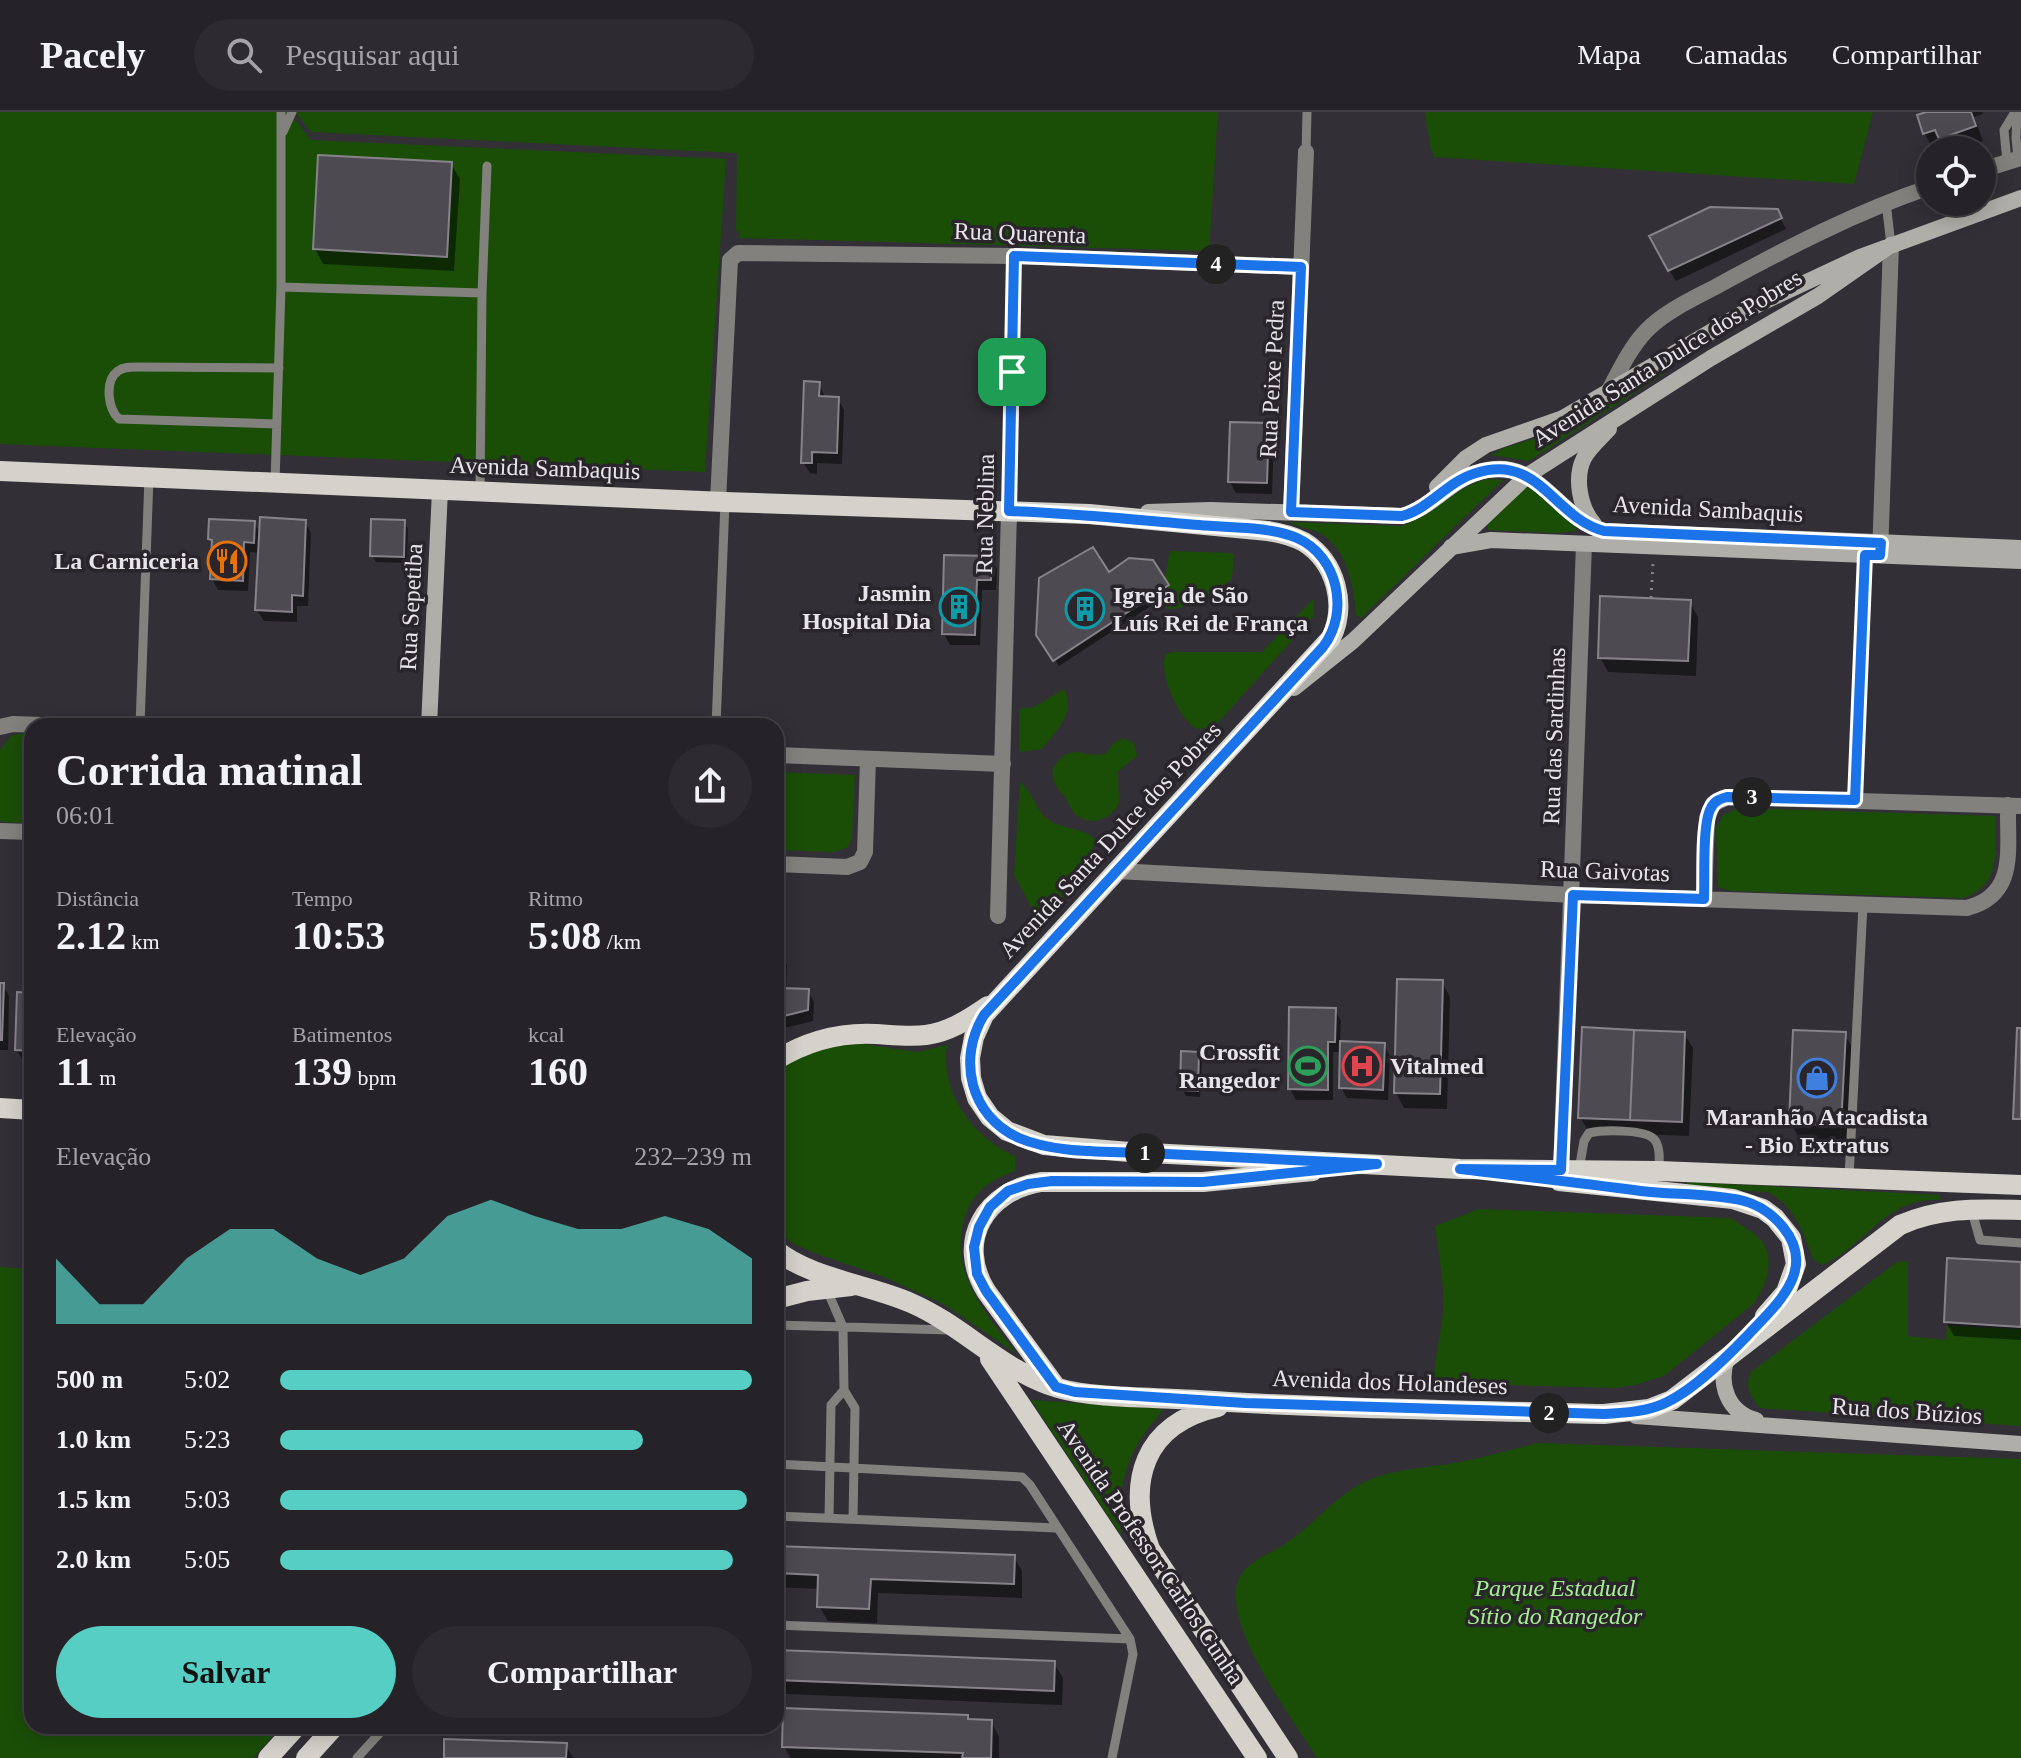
<!DOCTYPE html>
<html lang="pt">
<head>
<meta charset="utf-8">
<style>
	:root { --surface:#262328; --page:#2e2b30; --text:#f1f3f6; --muted:#a4a4a8; --line:#424045; --accent:#56cec4 }
	body { margin:0; font-family:"Times New Roman",serif; background:var(--page); color:var(--text); height:100vh; display:flex; flex-direction:column; font-size:30px; white-space:nowrap }
	* { box-sizing:border-box; margin:0 }
	p { font-size:26px; color:var(--muted) }
	.icon { flex:none; width:44px; height:44px; fill:none; stroke:currentColor; stroke-width:2; stroke-linecap:round; stroke-linejoin:round }
	.map { position:relative; flex:1; overflow:hidden }
	.panel { position:absolute; left:24px; top:606px; width:760px; height:1016px; display:flex; flex-direction:column; background:var(--surface); border-radius:24px; box-shadow:0 4px 20px #0003,0 0 0 2px var(--line) }
	.panel>* { flex:none }
	.controls { position:absolute; left:1916px; top:24px; display:grid; gap:16px }
	.controls a { display:grid; place-items:center; width:80px; height:80px; border-radius:50%; background:var(--surface); box-shadow:0 4px 20px #0003,0 0 0 2px var(--line); font-size:40px }
	.pin { position:absolute; display:grid; place-items:center; width:68px; height:68px; color:#fff; margin:-34px; border-radius:16px; box-shadow:0 4px 12px #0006 }
	.km { position:absolute; width:40px; height:40px; margin:-20px; border-radius:50%; background:#222; color:#fff; font-size:22px; line-height:40px; text-align:center }
	.round { display:grid; place-items:center; flex:none; width:84px; height:84px; border-radius:42px; background:var(--page) }
	.headline { display:flex; align-items:center; justify-content:space-between; height:136px; padding:0 32px }
	h1 { font-size:44px; font-weight:800; line-height:60px }
	.stats { display:grid; grid-template-columns:repeat(3,1fr); gap:12px; height:136px; padding:8px 32px }
	.stats div { display:grid; align-content:center }
	.stats b { font-size:40px; font-weight:800 }
	.stats small { font-size:22px; font-weight:400 }
	.stats p { font-size:22px }
	.chart { height:224px; padding:16px 32px }
	.chart p { display:flex; justify-content:space-between }
	.chart svg { width:100%; height:144px; margin-top:8px; fill:var(--accent); opacity:.7 }
	.cta { display:flex; gap:16px; margin-top:auto; padding:16px 32px }
	.cta a { flex:1; height:92px; border-radius:48px; background:var(--accent); color:#111; font-size:32px; font-weight:800; line-height:92px; text-align:center }
	.cta a+a { background:var(--page); color:var(--text) }
	ul { padding:0 32px; list-style:none; font-size:26px }
	li { display:grid; grid-template-columns:128px 96px 1fr; align-items:center; height:60px }
	li i { height:20px; border-radius:10px; background:var(--accent) }
	header { display:flex; align-items:center; gap:48px; box-sizing:border-box; height:112px; padding:0 40px; background:var(--surface); border-bottom:2px solid var(--line) }
	header strong { font-size:38px }
	nav { display:flex; gap:44px; margin-inline-start:auto; font-size:28px }
	.search { width:560px; height:72px; background:var(--page); display:flex; align-items:center; gap:20px; box-sizing:border-box; padding:0 28px; border-radius:44px; color:var(--muted); font-size:30px }
	.map>svg:first-child { display:block }
</style>
</head>
<body>
<header>
<strong>Pacely</strong>
<div class="search"><svg class="icon" aria-label="search" viewBox="0 0 24 24"><circle cx="10" cy="10" r="6"/><path d="M15 15l6 6"/></svg>Pesquisar aqui</div>
<nav><a>Mapa</a><a>Camadas</a><a>Compartilhar</a></nav>
</header>
<div class="map">
<svg width="2021" height="1646" viewBox="0 0 2021 1646">
	<rect width="100%" height="100%" fill="#322f36"/>
	<!-- green -->
	<path fill="#1a4e07" d="M0,0H289L311,28L726,47L705,360L0,332Z
		M295,0H1218L1209,139L740,126V120L736,119L737,41L311,20Z
		M1425,0H1873L1854,72L1434,45L1433,40L1431,39Z
		M1660,260H1667L1529,349L1491,343L1504,336L1563,318Z
		M1490,367L1503,368L1361,506L1356,503C1354,474 1347,435 1318,420C1309,416 1297,415 1289,410L1401,414C1431,405 1460,370 1490,367Z
		M1530,375L1575,413L1576,419L1557,421L1488,418L1486,411L1525,376Z
		M1170,439L1234,441L1232,467C1212,480 1192,498 1167,497L1163,491L1162,477L1168,473L1165,467Z
		M1314,486V504L1214,615L1196,617C1179,607 1157,560 1166,542L1172,540H1262Z
		M1064,577C1077,599 1056,620 1042,637L1019,640V597L1034,595Z
		M22,621L32,622V711L2,710L0,708V638L11,624Z
		M1123,626L1134,631L1137,644L1118,659L1119,691C1111,707 1091,716 1075,702C1070,697 1069,690 1065,685C1057,676 1051,669 1053,656C1070,629 1081,646 1105,642L1113,632Z
		M776,660L855,663L852,726L848,735L834,740L776,738Z
		M1020,670C1033,681 1036,698 1047,707C1062,718 1081,714 1096,728L1077,771L1036,811V804L1014,763Z
		M1740,696L1996,704C1994,739 2003,773 1963,786L1731,779L1718,775L1716,716L1723,703Z
		M851,930L917,940L947,933C940,981 973,1026 1015,1044V1059C988,1069 972,1080 964,1108C949,1162 986,1202 1017,1242L945,1193L884,1165L812,1140L790,1130L776,1113V957L808,938Z
		M1687,1070L1940,1083V1088C1885,1085 1866,1134 1823,1153L1813,1147C1804,1122 1794,1093 1768,1080L1686,1075Z
		M1479,1097L1730,1106C1739,1112 1749,1117 1757,1124C1778,1143 1767,1175 1752,1193L1664,1264L1635,1273L1615,1276L1434,1271C1434,1248 1439,1231 1442,1209C1446,1178 1439,1145 1435,1114Z
		M1908,1149V1224L1946,1228L1947,1214L2021,1217V1314L1760,1296C1751,1285 1744,1275 1751,1260L1897,1150Z
		M0,1155L32,1157V1614H282L253,1646H0Z
		M1031,1288L1163,1297C1158,1306 1150,1313 1144,1322C1122,1354 1118,1385 1121,1423Z
		M1538,1331L2021,1347V1646H1317C1292,1607 1240,1535 1236,1490C1232,1451 1264,1447 1288,1430C1310,1415 1327,1394 1349,1379C1381,1356 1423,1357 1460,1350C1486,1345 1512,1337 1538,1331Z"/>
	<!-- shadow -->
	<path fill="#0007" d="M1932,0H1982L1983,2L1974,5L1983,29L1958,38H1947L1944,33L1933,36L1924,21Z
		M451,52L460,67L454,159L323,152L315,137Z
		M1777,99L1786,117L1676,169L1669,158Z
		M819,271L825,286L838,287L844,298L842,352L817,351V362L810,361L803,350Z
		M1268,313L1274,324L1272,382L1236,381L1230,370Z
		M305,410L311,421L308,494H297V510L264,509L257,498L260,441L250,440L248,479L218,478L212,467L214,432L210,427L254,411L261,423Z
		M404,410L408,417L407,451L376,450L372,443Z
		M946,445L991,446L997,457L996,478H982L980,533H950L944,522Z
		M1152,450L1171,481L1059,554L1043,530L1108,463Z
		M1690,490L1698,505L1696,564L1608,560L1600,545Z
		M776,842H781L787,853L786,878L808,879L814,890L813,909L776,918Z
		M1442,870L1450,885L1447,997L1404,996L1396,981Z
		M0,873H3L9,884L8,938H0Z
		M32,883V949H23L17,938Z
		M1334,898L1341,908L1340,931L1384,933L1390,944L1388,988L1347,986L1341,975L1342,940H1333V988H1296L1290,977Z
		M1684,922L1693,936L1689,1024L1589,1020L1580,1005Z
		M1844,922L1853,937L1849,1028L1799,1026L1791,1011Z
		M1198,942L1202,949L1200,985L1186,984L1182,977Z
		M2021,1152V1228L1954,1224L1946,1210Z
		M776,1436L1014,1445L1022,1459V1486L878,1481L877,1511L828,1509L819,1494L820,1477L776,1475Z
		M1054,1551L1063,1566L1062,1593L787,1582L778,1567Z
		M969,1610H991L999,1625V1646H790L784,1634Z
		M566,1633L573,1646H446Z"/>
	<!-- building -->
	<path fill="#4d4a51" stroke="#88838b" stroke-width="2" d="M1926,0H1971L1976,14L1939,27L1935,18L1923,22L1917,3Z
		M318,43L452,50L447,145L313,137Z
		M1710,95L1778,97L1782,106L1668,159L1649,124Z
		M804,269L820,270L819,284L839,285L837,341L812,340V351H801Z
		M1230,310L1269,311L1267,371L1228,370Z
		M260,405L306,408L303,484L292,483V500L255,498Z
		M209,407L255,409L254,431L244,430L243,469L210,467L212,428L208,427Z
		M371,407L405,408L404,445L370,444Z
		M1093,435L1109,460L1129,446L1153,448L1169,473L1053,549L1036,523L1039,466Z
		M944,443L992,444L991,468H977L975,523L942,522Z
		M1600,484L1691,488L1688,549L1598,546Z
		M776,840H782L781,876L809,877L808,898L776,906Z
		M1397,867L1443,868L1440,982L1394,981Z
		M0,871H4L2,928H0Z
		M17,880L32,881V939L15,938Z
		M1289,895L1336,896L1335,930H1328V978L1288,977Z
		M1582,915L1634,918L1630,1008L1578,1006Z
		M2017,916H2021V1007H2013Z
		M1634,918L1685,920L1682,1010L1630,1008Z
		M1793,918L1846,920L1841,1014L1789,1011Z
		M1340,929L1385,931L1383,978L1339,976Z
		M1181,939L1199,940L1198,979L1180,978Z
		M1947,1146L2021,1150V1215L1944,1210Z
		M776,1434L1015,1443L1014,1472L871,1467L869,1497L817,1495L818,1463L776,1461Z
		M777,1538L1055,1549L1054,1579L776,1568Z
		M783,1596L968,1603V1607L992,1608L991,1646H962L963,1641L782,1635Z
		M444,1627L567,1631L566,1646H444Z"/>
	<g fill="none" stroke-linecap="round" stroke-linejoin="round">
		<!-- path -->
		<path stroke="#88868c" stroke-width="3" stroke-dasharray="2 6" stroke-linecap="butt" d="M1651,486L1653,451"/>
		<!-- lane -->
		<path stroke="#82817d" stroke-width="9" d="M2017,0L2016,26L2018,46
			M283,20L292,0
			M1306,40L1307,0
			M2007,50L2004,18L2015,0
			M1886,90L1891,133
			M281,175L482,181L487,54
			M277,312L119,307C108,297 104,269 118,259C123,255 130,255 137,255L279,256
			M275,371L281,175V0
			M480,379L482,181
			M1009,399L1014,144
			M140,614L149,365
			M716,614L725,390
			M1855,688L1865,443
			M1579,1058L1584,1029L1589,1021C1602,1018 1645,1017 1654,1027C1661,1035 1659,1049 1659,1059
			M1849,1065L1863,793
			M1971,1096L1980,1128L2021,1131
			M827,1178L843,1215L844,1278L855,1296L853,1407
			M776,1213L949,1218
			M776,1352L1022,1365L1030,1373L1130,1527L1133,1542L1112,1646
			M776,1404L1056,1416
			M829,1406L831,1293L844,1278
			M776,1513L1130,1527
			M357,1646L386,1614"/>
		<!-- street -->
		<path stroke="#82817d" stroke-width="16" d="M1982,58L2021,46
			M1607,282C1619,260 1629,237 1646,219C1665,199 1695,186 1719,173C1787,136 1856,100 1930,75
			M718,389L730,148L738,141L1014,144L1301,155
			M1291,400L1306,40
			M1880,442L1891,133
			M0,615L13,612L69,614
			M776,643L1003,652
			M0,719L32,720
			M776,752L847,755L860,750L865,740L868,647
			M1117,759L1573,783L1967,796C2018,783 2007,737 2008,693
			M1704,787L1707,706L1713,692L1727,685L2021,694
			M998,804L1009,399
			M1561,1058L1584,432"/>
		<!-- secondary -->
		<path stroke="#b0aea8" stroke-width="16" d="M1437,375L1466,346L1486,333L1563,306L1757,193L1860,145L2021,86
			M1148,400L1210,398L1402,404C1431,397 1451,367 1482,359C1540,344 1557,407 1604,419L2021,436
			M1594,412C1580,396 1574,366 1584,346C1590,335 1601,326 1609,317
			M1451,435L1491,428L2021,449
			M1294,576L1353,529L1528,363L1711,246L1818,184L1891,133
			M429,614L440,378
			M1727,1246C1718,1272 1727,1300 1756,1308
			M1636,1304L2021,1332"/>
		<!-- primary -->
		<path stroke="#d4d2ca" stroke-width="20" d="M0,359L725,390L1089,402L1268,419C1281,421 1293,424 1304,430C1336,450 1347,493 1331,526L984,903L974,925L970,946L971,966L977,986L990,1005L1007,1019L1044,1033L1130,1040L1460,1057L1659,1059L2021,1073
			M776,948C807,929 840,920 876,922C893,923 910,925 926,923C949,920 969,907 988,894
			M0,996L32,998
			M1559,1069L1733,1087L1763,1097L1775,1106L1791,1126L1796,1152L1786,1180L1765,1204
			M776,1138C809,1166 871,1173 911,1191C964,1214 1002,1259 1058,1276C1095,1287 1157,1285 1197,1288C1333,1297 1469,1298 1604,1302L1649,1297L1672,1288L1900,1113C1941,1095 1978,1097 2021,1098
			M776,1187L807,1179L851,1174
			M990,1247L1257,1646
			M1056,1275L986,1179C955,1128 986,1079 1041,1070H1203L1313,1059
			M1218,1295C1143,1312 1126,1370 1150,1437L1288,1646
			M268,1646L297,1614
			M306,1646L335,1614"/>
	</g>
	<g fill="none" stroke-linecap="round" stroke-linejoin="round">
		<defs>
			<path id="route" d="M1014,144L1301,155L1291,400L1402,404C1429,397 1448,369 1476,361C1539,341 1554,406 1604,419L1881,431L1880,443H1865L1855,688L1727,685C1720,687 1714,689 1711,696C1702,711 1705,767 1704,787L1573,783L1561,1058L1460,1057C1520,1064 1581,1071 1641,1079C1674,1083 1711,1081 1744,1089C1759,1093 1773,1103 1783,1115C1818,1158 1776,1193 1748,1223C1725,1247 1689,1283 1658,1294C1641,1300 1623,1301 1604,1302L1245,1291L1075,1280L1056,1275L986,1179L977,1162L974,1135L979,1115L990,1095L1008,1079L1028,1072L1052,1069L1203,1070L1377,1052C1300,1048 1223,1045 1146,1041C1105,1039 1057,1042 1019,1026C970,1004 957,947 984,903L1323,535C1350,500 1338,444 1297,426C1268,414 1230,416 1199,413C1136,408 1073,401 1009,399Z"/>
		</defs>
		<!-- route casing -->
		<use href="#route" stroke="#fff" stroke-width="16"/>
		<!-- route -->
		<use href="#route" stroke="#1a73e8" stroke-width="10"/>
	</g>
	<!-- icons -->
	<defs>
		<symbol id="restaurant-ring" viewBox="-11 -11 22 22"><circle r="9.5" fill="#29252b" stroke="#e8710a" stroke-width="1.5"/><path d="M-5-6h1v4h1v-4h1v4h1v-4h1v5L-1.5 .5V6h-2V.5L-5-1ZM5-6V6H3V1.5H1.5Q1.5-4 5-6Z" fill="#e8710a"/></symbol>
		<symbol id="building-ring" viewBox="-11 -11 22 22"><circle r="9.5" fill="#29252b" stroke="#0f9aa8" stroke-width="1.5"/><path d="M-4-6H4V6H1V3H-1V6H-4ZM-2.5-4.3h1.7v1.8h-1.7ZM.8-4.3h1.7v1.8H.8ZM-2.5-1h1.7V.8h-1.7ZM.8-1h1.7V.8H.8Z" fill="#0f9aa8"/></symbol>
		<symbol id="stadium-ring" viewBox="-11 -11 22 22"><circle r="9.5" fill="#29252b" stroke="#2e9e5b" stroke-width="1.5"/><path d="M0-5a6.5 5 0 1 0 0 10a6.5 5 0 1 0 0-10ZM-3.5-1.8h7v3.6h-7Z" fill="#2e9e5b"/></symbol>
		<symbol id="hospital-ring" viewBox="-11 -11 22 22"><circle r="9.5" fill="#29252b" stroke="#e0444e" stroke-width="1.5"/><path d="M-5-5h3v3.5h4V-5h3V5h-3V1.5h-4V5h-3Z" fill="#e0444e"/></symbol>
		<symbol id="shop-ring" viewBox="-11 -11 22 22"><circle r="9.5" fill="#29252b" stroke="#3f7fe0" stroke-width="1.5"/><path d="M-5-2.5h2.3a2.7 3.5 0 0 1 5.4 0H5L5.5 6h-11ZM-1.5-2.5h3a1.5 2.3 0 0 0-3 0Z" fill="#3f7fe0"/></symbol>
	</defs>
	<g fill-rule="evenodd">
		<use href="#restaurant-ring" x="205" y="427" width="44" height="44"/>
		<use href="#building-ring" x="937" y="473" width="44" height="44"/>
		<use href="#building-ring" x="1063" y="475" width="44" height="44"/>
		<use href="#stadium-ring" x="1286" y="932" width="44" height="44"/>
		<use href="#hospital-ring" x="1340" y="932" width="44" height="44"/>
		<use href="#shop-ring" x="1795" y="944" width="44" height="44"/>
	</g>
	<g text-anchor="middle" stroke-width="7" stroke-linejoin="round" paint-order="stroke">
		<!-- street labels -->
		<g font-size="24" fill="#e7e5e9" stroke="#29252b">
			<text transform="translate(1020 121) rotate(2)" y="8">Rua Quarenta</text>
			<text transform="translate(1667 246) rotate(-32)" y="8">Avenida Santa Dulce dos Pobres</text>
			<text transform="translate(1272 267) rotate(-87)" y="8">Rua Peixe Pedra</text>
			<text transform="translate(545 356) rotate(2)" y="8">Avenida Sambaquis</text>
			<text transform="translate(1708 397) rotate(3)" y="8">Avenida Sambaquis</text>
			<text transform="translate(985 402) rotate(-89)" y="8">Rua Neblina</text>
			<text transform="translate(411 495) rotate(-87)" y="8">Rua Sepetiba</text>
			<text transform="translate(1554 624) rotate(-88)" y="8">Rua das Sardinhas</text>
			<text transform="translate(1110 728) rotate(-47)" y="8">Avenida Santa Dulce dos Pobres</text>
			<text transform="translate(1605 759) rotate(2)" y="8">Rua Gaivotas</text>
			<text transform="translate(1390 1270) rotate(2)" y="8">Avenida dos Holandeses</text>
			<text transform="translate(1907 1299) rotate(4)" y="8">Rua dos Búzios</text>
			<text transform="translate(1151 1440) rotate(56)" y="8">Avenida Professor Carlos Cunha</text>
		</g>
		<!-- poi labels -->
		<g font-size="24" font-weight="bold" fill="#e7e5e9" stroke="#29252b" text-anchor="end">
			<text x="199" y="457">La Carniceria</text>
			<text x="931" y="489">Jasmin<tspan x="931" dy="28">Hospital Dia</tspan></text>
			<text x="1113" y="491" text-anchor="start">Igreja de São<tspan x="1113" dy="28">Luís Rei de França</tspan></text>
			<text x="1280" y="948">Crossfit<tspan x="1280" dy="28">Rangedor</tspan></text>
			<text x="1390" y="962" text-anchor="start">Vitalmed</text>
			<text x="1817" y="1013" text-anchor="middle">Maranhão Atacadista<tspan x="1817" dy="28">- Bio Extratus</tspan></text>
		</g>
		<!-- park labels -->
		<g font-size="24" font-style="italic" fill="#a3f08f" stroke="#29252b">
			<text x="1555" y="1484">Parque Estadual<tspan x="1555" dy="28">Sítio do Rangedor</tspan></text>
		</g>
	</g>
</svg>
<div class="controls">
<a><svg class="icon" aria-label="locate" viewBox="0 0 24 24"><circle cx="12" cy="12" r="6"/><path d="M12 2v4M12 18v4M2 12h4M18 12h4"/></svg></a>
</div>
<div class="pin" style="left:1012px;top:260px;background:#1e9e55"><svg class="icon" aria-label="arrive" viewBox="0 0 24 24"><path d="M6 21V4h12l-3 4 3 4H6"/></svg></div>
<b class="km" style="left:1145px;top:1041px">1</b>
<b class="km" style="left:1549px;top:1301px">2</b>
<b class="km" style="left:1752px;top:685px">3</b>
<b class="km" style="left:1216px;top:152px">4</b>
<section class="panel">
<div class="headline"><div><h1>Corrida matinal</h1><p>06:01</p></div><a class="round"><svg class="icon" aria-label="share" viewBox="0 0 24 24"><path d="M12 15V3M7 8l5-5 5 5M5 13v7h14v-7"/></svg></a></div>
<div class="stats">
<div><p>Distância</p><b>2.12<small> km</small></b></div>
<div><p>Tempo</p><b>10:53</b></div>
<div><p>Ritmo</p><b>5:08<small> /km</small></b></div>
</div>
<div class="stats">
<div><p>Elevação</p><b>11<small> m</small></b></div>
<div><p>Batimentos</p><b>139<small> bpm</small></b></div>
<div><p>kcal</p><b>160</b></div>
</div>
<div class="chart"><p><span>Elevação</span>232–239 m</p>
<svg viewBox="0 0 160 44" preserveAspectRatio="none"><path d="M0 44V24L10 38L20 38L30 24L40 15L50 15L60 24L70 29L80 24L90 11L100 6L110 11L120 15L130 15L140 11L150 15L160 24V44z"/></svg>
</div>
<ul>
<li><b>500 m</b>5:02<i style="width:100%"></i></li>
<li><b>1.0 km</b>5:23<i style="width:77%"></i></li>
<li><b>1.5 km</b>5:03<i style="width:99%"></i></li>
<li><b>2.0 km</b>5:05<i style="width:96%"></i></li>
</ul>
<div class="cta"><a>Salvar</a><a>Compartilhar</a></div>
</section>
</div>
</body>
</html>
